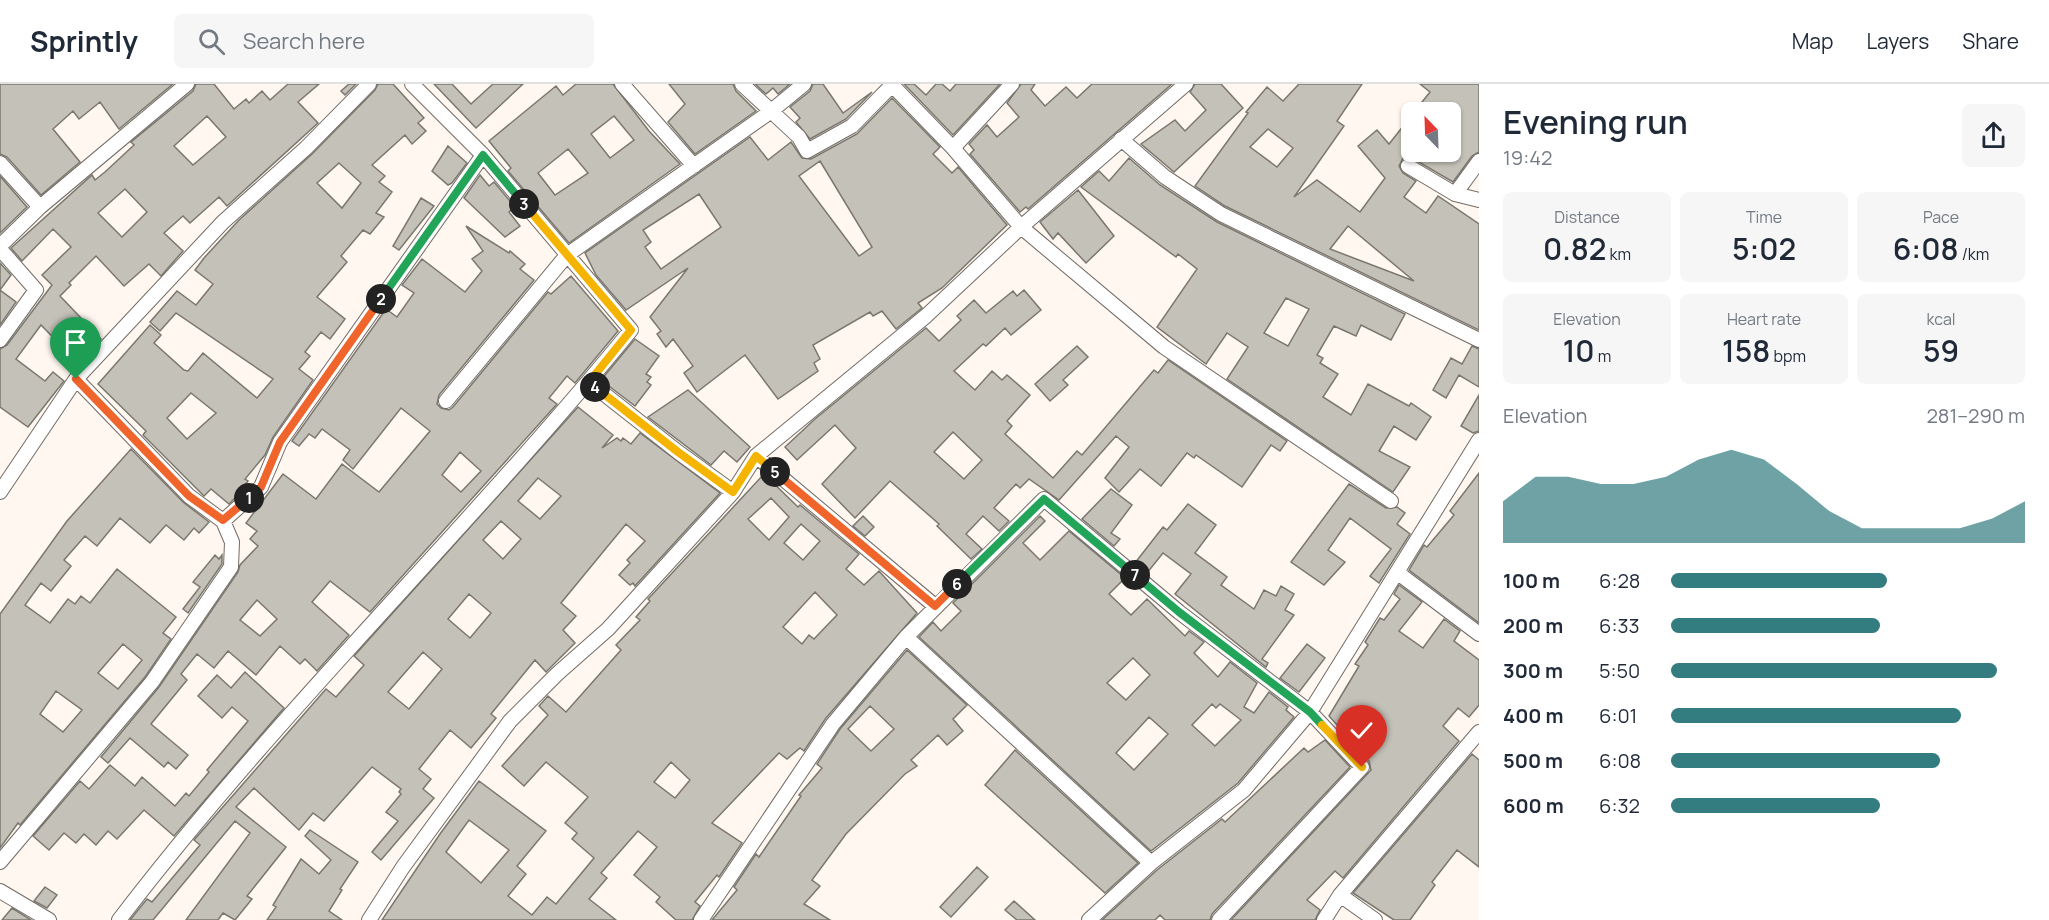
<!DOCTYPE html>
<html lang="en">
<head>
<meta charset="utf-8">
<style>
	:root { --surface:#fff; --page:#f6f6f7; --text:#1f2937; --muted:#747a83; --line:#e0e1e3; --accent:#337c7f }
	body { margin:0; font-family:Manrope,sans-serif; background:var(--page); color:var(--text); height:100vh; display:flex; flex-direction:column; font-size:22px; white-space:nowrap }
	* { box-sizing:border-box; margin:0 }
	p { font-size:20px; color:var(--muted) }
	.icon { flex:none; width:33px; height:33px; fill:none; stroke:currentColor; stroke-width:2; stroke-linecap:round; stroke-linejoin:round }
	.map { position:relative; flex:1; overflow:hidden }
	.details { display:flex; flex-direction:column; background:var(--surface); width:570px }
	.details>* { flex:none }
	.needle { width:39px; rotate:337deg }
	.controls { position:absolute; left:1401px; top:18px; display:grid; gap:12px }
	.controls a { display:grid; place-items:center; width:60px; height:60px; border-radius:9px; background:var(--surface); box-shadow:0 2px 4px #0004; font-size:30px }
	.pin { position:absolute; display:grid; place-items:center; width:51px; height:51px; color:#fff; margin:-62px -26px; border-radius:50% 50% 50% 0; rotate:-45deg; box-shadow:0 0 6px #0007 }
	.pin .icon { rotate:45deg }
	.km { position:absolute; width:30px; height:30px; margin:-15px; border-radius:50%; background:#222; color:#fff; font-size:16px; line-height:30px; text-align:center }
	.round { display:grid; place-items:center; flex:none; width:63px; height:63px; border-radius:9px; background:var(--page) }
	.headline { display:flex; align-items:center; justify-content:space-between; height:102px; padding:0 24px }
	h1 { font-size:33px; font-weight:600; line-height:45px }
	.metrics { display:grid; grid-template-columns:repeat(3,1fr); gap:9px; height:102px; padding:6px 24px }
	.metrics div { display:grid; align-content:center; border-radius:9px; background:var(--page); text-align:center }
	.metrics b { font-size:30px; font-weight:600 }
	.metrics small { font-size:16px; font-weight:400 }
	.metrics p { font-size:16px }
	.chart { height:168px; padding:12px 24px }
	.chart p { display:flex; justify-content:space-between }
	.chart svg { width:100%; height:108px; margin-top:6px; fill:var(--accent); opacity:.7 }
	ul { padding:0 24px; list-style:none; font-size:20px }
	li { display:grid; grid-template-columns:96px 72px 1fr; align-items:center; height:45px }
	li i { height:15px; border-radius:8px; background:var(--accent) }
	header { display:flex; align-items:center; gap:36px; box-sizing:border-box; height:84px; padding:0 30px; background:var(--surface); border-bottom:2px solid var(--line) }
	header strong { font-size:28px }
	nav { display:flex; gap:33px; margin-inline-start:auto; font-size:21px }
	.search { width:420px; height:54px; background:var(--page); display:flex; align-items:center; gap:15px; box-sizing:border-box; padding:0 21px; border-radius:9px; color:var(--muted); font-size:22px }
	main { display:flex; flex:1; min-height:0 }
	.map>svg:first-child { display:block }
</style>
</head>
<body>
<header>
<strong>Sprintly</strong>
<div class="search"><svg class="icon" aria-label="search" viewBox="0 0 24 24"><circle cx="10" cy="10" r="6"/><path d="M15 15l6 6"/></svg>Search here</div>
<nav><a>Map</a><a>Layers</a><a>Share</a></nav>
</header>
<main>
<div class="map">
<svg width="1479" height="836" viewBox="0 0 1479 836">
	<rect width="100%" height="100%" fill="#fff7f0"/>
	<!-- building -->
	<path fill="#c4c1b8" stroke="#7a776f" stroke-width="1.5" fill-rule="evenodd" d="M0,0H173L119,45L100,18L79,35L73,27L53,45L80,78L41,111L7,73L0,70Z
		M196,0H214L234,25L246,15L249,19L262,7L270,16L288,0H319L298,18L318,39L227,122L219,113L190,139L183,132L164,149L183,167L161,192L149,180L124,202L96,172L69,199L71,201L60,212L101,255L78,279L41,241L16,275L45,297L53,288L64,297L28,343L0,323V265L7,261L52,201L42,191L71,163L53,145L22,177L11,164L92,91L95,96L105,88L134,61L131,58L193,7ZM207,32L226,53L193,81L174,62ZM125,105L147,128L122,153L98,129Z
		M349,0H356L345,11L341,7Z
		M378,0H393L424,34L418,39L426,47L412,60L405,51L372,81L385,92L379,98L392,108L376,129L384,133L370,150L363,146L341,172L347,178L317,213L345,235L330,255L321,248L305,268L310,272L299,285L313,296L273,353L265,371L245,395L248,397L236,413L229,420L211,405L204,412L143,351L146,347L98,300L150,241L161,251L154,259L184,286L188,287L203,269L257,314L273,295L176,229L160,247L150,238L177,207L196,221L213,200L195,186L204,174L239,136L312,70L375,6ZM339,79L361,99L342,124L317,99ZM191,309L216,329L187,355L167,334Z
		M434,0H452L471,20L493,0H523L476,44Z
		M576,0H613L649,47L680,80L569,159L508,87L511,84L489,57L556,2L563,11ZM614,32L634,56L610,74L591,50ZM568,65L588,89L555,111L538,89Z
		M669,0H733L736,7L756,27L695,70L668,38L685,20Z
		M755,0H790L778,10L773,4L766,10Z
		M813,0H823L843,29L872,8L846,35L810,55L796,38L800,34L790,23L810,7Z
		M904,0H914L926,11L936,0H942L950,7L956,0H1000L953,51Z
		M1021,0H1035L1031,6L1045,22L1066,3L1077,14L1092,0H1172L1028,125L1026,123L1020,128L970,70L974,66L969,60L987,41L997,53L1019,33L1007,19Z
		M1195,0H1221L1243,24L1174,88L1141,60L1175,36L1185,47L1206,26L1190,8Z
		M1299,0H1362L1337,37L1344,42L1294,113L1317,96L1360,128L1385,94L1358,62L1377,46L1389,60L1412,31V68H1450V28H1414L1430,8L1420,0H1479V68L1472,72L1453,98L1412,74H1403L1399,82L1403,89L1416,97L1404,113L1426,129L1438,112L1479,140V246L1225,122L1195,102L1248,29L1246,28L1267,3L1283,17ZM1268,45L1293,64L1277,83L1250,63ZM1348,142L1414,197L1330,165Z
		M892,14L940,63L933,70L952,89L958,83L1007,141L942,204L918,219L922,224L896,245L882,227L873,232L870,228L813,261L820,275L814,279L818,287L778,315L745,271L697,308L684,289L693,282L673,255L666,263L657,250L661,247L650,233L688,184L626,226L596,191L585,169L750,53L768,76L791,58L802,74L811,75L857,50ZM820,77L872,163L859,172L799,92ZM699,110L721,143L661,185L645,163L651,158L643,146Z
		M448,62L467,79L452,99L448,101L432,87Z
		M1129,74L1160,101L1217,138L1405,230L1391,256L1361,241L1356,252L1334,242L1317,271L1323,274L1320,279L1338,290L1323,313L1351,331L1368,300L1409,322L1411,319L1431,333L1416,356L1394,342L1379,367L1410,383L1393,408L1227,295L1248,263L1227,249L1206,280L1157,243L1197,185L1178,170L1176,173L1081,103L1099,87L1109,97ZM1286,214L1309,225L1288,262L1264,249Z
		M480,91L489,102L494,98L515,123L509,128L520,142L505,153L464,114Z
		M0,92L27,123L0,149Z
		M1078,106L1114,152L1086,179L1058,149L1053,155L1040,138Z
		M421,114L434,122L399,166L393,162Z
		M466,142L509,169L510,167L525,180L520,185L534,196L439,311L437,320L441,324L449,326L453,323L548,208L551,210L571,192L618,247L575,299L567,292L549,314L557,320L370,528L330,497L312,518L349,551L317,587L305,575L300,580L280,562L256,591L228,567L214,584L197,570L181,590L187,596L151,640L188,671L176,685L168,678L164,683L130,654L108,679L101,673L159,603L238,488L240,481L258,462L250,455L257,447L246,439L283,390L316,415L342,380L379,408L430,347L401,324L353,385L343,376L350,366L322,345L315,354L309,350L299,362L292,357L386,225L397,233L414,209L402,201L422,175L465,208L482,187L472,175L483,167ZM460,368L481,387L461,408L442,391ZM257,516L277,535L260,552L240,536Z
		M0,179L11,191L0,206Z
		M0,206L16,218L0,241Z
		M1024,206L1041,226L1011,251L1005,244L986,262L983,260L954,287L975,306L992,287L1002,296L1007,291L1030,311L1007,337L1012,342L1005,350L1053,394L1077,367L1082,371L1154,286L1158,289L1168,276L1287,357L1280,367L1271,361L1242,403L1196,371L1194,374L1187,369L1161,402L1140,385L1119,408L1105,394L1129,363L1116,352L1059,416L1029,395L1020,404L1016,400L994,424L1009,437L999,447L983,432L966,450L982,465L971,475L937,442L939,440L890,397L855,434L822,400L856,364L835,341L797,376L785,363L815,335L926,244L939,257L961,236L957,232L974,216L986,229L1013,207L1017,212ZM953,348L982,376L964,395L934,368Z
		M635,255L659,272L646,290L651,293L647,298L651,301L635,322L601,296Z
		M1077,262L1088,273L1063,296L1068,301L1050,317L1035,300Z
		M1472,262L1479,265V303L1459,291L1446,314L1433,306L1451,274L1462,280Z
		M688,306L750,363L737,378L724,367L711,381L648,333Z
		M1479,311V347L1473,349L1461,342Z
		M578,323L613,351L602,364L617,354L621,357L623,354L631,360L640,349L720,409L635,502L633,499L630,501L619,491L630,479L627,476L645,457L626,440L561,519L576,532L563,546L575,559L546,588L535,576L491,630L496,634L471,664L450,646L419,685L431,695L423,705L434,714L381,776L372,768L398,737L386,728L401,710L399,708L401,705L372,683L324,737L313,729L299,746L254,704L236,723L286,763L247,812L252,815L235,836L223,829L218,836H186L250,749L235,737L153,836H130L147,815L152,818L200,761L194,756L326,605L336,613L364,581L354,572ZM538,394L561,412L540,435L518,417ZM501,437L521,455L503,475L483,456ZM469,510L491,529L470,554L448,535ZM423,568L442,585L409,625L388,608Z
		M131,365L183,418L209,438L199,449L194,444L184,456L166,441L150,459L120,434L97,462L85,452L64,476L71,482L51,507L41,499L25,521L50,539L68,515L75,520L81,512L90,519L117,485L176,533L163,549L171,555L145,593L20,741L18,739L0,764V530L67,437ZM123,560L142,576L118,605L98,589ZM56,607L82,626L63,648L40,630Z
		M1479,389V539L1409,486L1424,461L1427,463L1454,431L1450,427Z
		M764,390L798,423L800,421L859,470L846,485L864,501L879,487L917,529L826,634L804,667L800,664L787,675L779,669L712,739L742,759L719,793L717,791L695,818L700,822L692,836H676L656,818L660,813L634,791L657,763L638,747L601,789L607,794L589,815L616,836H382L440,750L479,697L546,747L517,782L526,790L508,812L532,831L547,813L556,820L594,774L572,755L577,749L565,739L588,713L546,678L524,702L502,682L548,631L539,622L548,612L566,628L621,566L616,561L640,536L636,533L650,517L648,515ZM771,414L789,433L769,456L748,435ZM801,440L820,457L803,476L784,459ZM815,508L837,531L814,555L809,551L802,560L783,543ZM671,678L690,696L675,714L654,698ZM469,736L509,766L481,799L446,768Z
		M1349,400L1386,424L1397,423L1405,429L1397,440L1410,450L1379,499L1370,492L1391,465L1350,434L1328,466L1345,478L1324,501L1291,478Z
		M1111,405L1132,421L1111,449L1120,455L1114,462L1082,435Z
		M1188,420L1216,441L1195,469L1227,493L1221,501L1254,525L1264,506L1276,512L1281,502L1294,510L1285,526L1294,531L1262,575L1268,579L1266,583L1175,510L1191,490L1163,469L1147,489L1135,479L1163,443L1167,446Z
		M863,432L874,443L865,452L853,442Z
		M1040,432L1045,437L1023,459L1040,476L1069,447L1125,494L1109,510L1131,531L1147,515L1185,552L1189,547L1204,558L1194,569L1218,593L1230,578L1257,599L1244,623L1254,629L1269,608L1288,623L1286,626L1294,633L1238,699L1151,767L919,553L933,538L941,547L961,527L953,519ZM1133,574L1150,591L1126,616L1107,599ZM1212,620L1216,624L1220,620L1241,636L1215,662L1192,641ZM1149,633L1168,650L1134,686L1116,669Z
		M215,471L219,475L222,471V480L188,529L183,525L200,503L193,498Z
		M1399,501L1422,518L1399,547L1423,564L1444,535L1460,547L1454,557L1479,576V621L1469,633L1458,624L1443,642L1459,657L1343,794L1335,787L1307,816L1320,826L1315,836H1231L1371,686L1369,677L1329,632L1359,582L1355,580L1368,561L1365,558L1380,534L1384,536L1400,515L1394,510Z
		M1307,560L1325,574L1299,608L1280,594Z
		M907,566L967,621L953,635L963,647L947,661L938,651L911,676L917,682L905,690L846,750L812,796L820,802L804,820L830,836H712L737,806L734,803L756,770L759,773L801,712L799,711L822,684L817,680L840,645ZM870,622L894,645L871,667L848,645Z
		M245,588L284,624L174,752L144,726L117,755L108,747L96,761L84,750L76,759L64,749L49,766L33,752L80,697L89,705L110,681L135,702L142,693L175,722L186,709L189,712L209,688L207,686L248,637L232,623L222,634L198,612L217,591L231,604Z
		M1325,656L1350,683L1212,830L1210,836H1165L1160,831L1155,836H1102L1157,786L1222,735L1225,738L1304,664L1308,668Z
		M1015,666L1138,779L1105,809L985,701Z
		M1472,670L1479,676V783L1457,766L1432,798L1435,801L1410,836H1394L1353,809Z
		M310,746L358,778L340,805L342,806L329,827L342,836H267L276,823L273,821L301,775L319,790L331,776L305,752Z
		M977,783L988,793L951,833L940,823Z
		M45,803L57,811L47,824L34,817Z
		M1014,817L1035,836H1017L1005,826Z
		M12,824L31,836H2Z"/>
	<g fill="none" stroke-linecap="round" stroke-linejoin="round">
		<defs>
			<path id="minor" d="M622,0L694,82
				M742,0L799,53L807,67L852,42L893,0
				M893,2L953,64L1021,143L1164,263L1391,417
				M1121,55L1165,93L1221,130L1479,256
				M953,64L1012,0
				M0,79L40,123
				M1408,82L1455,110L1479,116
				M1455,110L1479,77
				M0,162L40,123L187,0
				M0,165L36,206L0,256
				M589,298L678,368L733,408
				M446,317L567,171L770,28L804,0
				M756,372L935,522
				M0,408L76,295L223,138L306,64L369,0
				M223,437L261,403L280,358L483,71
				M1398,489L1479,550
				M906,553L1151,779
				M0,778L152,598L231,483L232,458L223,437L189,412L76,295
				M0,807L49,836
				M1340,811L1375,836
				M119,836C277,629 466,448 631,246L483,71L412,0
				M369,836L403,783L510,637L557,590L608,545L733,408L756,372L926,232L1021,143L1186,0
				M701,836L833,640L906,553L1044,415L1179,528L1310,628L1362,683L1219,836
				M1089,836L1151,779L1244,706L1310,628L1479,356
				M1324,836L1340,811L1479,648"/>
		</defs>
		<!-- minor casing -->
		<use href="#minor" stroke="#726b65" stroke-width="16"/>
		<!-- minor -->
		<use href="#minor" stroke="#fff" stroke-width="14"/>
	</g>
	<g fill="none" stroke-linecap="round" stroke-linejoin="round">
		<defs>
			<path id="split-1" d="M76,295L189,412L223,436L249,414"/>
			<path id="split-2" d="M249,414L261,403L280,358L381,215"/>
			<path id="split-3" d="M381,215L483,71L524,120"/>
			<path id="split-4" d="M524,120L631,246L589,298L595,303"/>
			<path id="split-5" d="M595,303L678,368L733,408L756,372L775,388"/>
			<path id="split-6" d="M775,388L935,522L957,500"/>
			<path id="split-7" d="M957,500L1044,415L1135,491"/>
			<path id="split-8" d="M1135,491L1179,528L1310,628L1322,641"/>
			<path id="split-9" d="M1322,641L1362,683"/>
		</defs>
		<!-- split-1 casing -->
		<use href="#split-1" stroke="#fff" stroke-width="12"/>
		<!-- split-2 casing -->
		<use href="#split-2" stroke="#fff" stroke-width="12"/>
		<!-- split-3 casing -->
		<use href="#split-3" stroke="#fff" stroke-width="12"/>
		<!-- split-4 casing -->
		<use href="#split-4" stroke="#fff" stroke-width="12"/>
		<!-- split-5 casing -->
		<use href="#split-5" stroke="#fff" stroke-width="12"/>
		<!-- split-6 casing -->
		<use href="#split-6" stroke="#fff" stroke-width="12"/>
		<!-- split-7 casing -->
		<use href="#split-7" stroke="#fff" stroke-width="12"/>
		<!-- split-8 casing -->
		<use href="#split-8" stroke="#fff" stroke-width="12"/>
		<!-- split-9 casing -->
		<use href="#split-9" stroke="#fff" stroke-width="12"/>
		<!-- split-1 -->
		<use href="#split-1" stroke="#f0652b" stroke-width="8"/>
		<!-- split-2 -->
		<use href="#split-2" stroke="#f0652b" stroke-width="8"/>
		<!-- split-3 -->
		<use href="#split-3" stroke="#22a559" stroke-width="8"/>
		<!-- split-4 -->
		<use href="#split-4" stroke="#f5b400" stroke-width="8"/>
		<!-- split-5 -->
		<use href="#split-5" stroke="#f5b400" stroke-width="8"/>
		<!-- split-6 -->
		<use href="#split-6" stroke="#f0652b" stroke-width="8"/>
		<!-- split-7 -->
		<use href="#split-7" stroke="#22a559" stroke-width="8"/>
		<!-- split-8 -->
		<use href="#split-8" stroke="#22a559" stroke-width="8"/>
		<!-- split-9 -->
		<use href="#split-9" stroke="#f5b400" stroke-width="8"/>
	</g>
</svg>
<div class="controls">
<a><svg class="needle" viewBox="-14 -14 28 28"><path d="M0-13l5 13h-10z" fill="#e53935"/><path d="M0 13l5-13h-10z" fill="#747a83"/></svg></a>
</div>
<div class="pin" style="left:76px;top:295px;background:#1e9e55"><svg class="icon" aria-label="arrive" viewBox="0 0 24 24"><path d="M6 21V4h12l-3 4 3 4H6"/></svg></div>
<div class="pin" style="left:1362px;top:683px;background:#d93025"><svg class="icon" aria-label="check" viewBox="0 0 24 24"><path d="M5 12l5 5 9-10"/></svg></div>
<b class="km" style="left:249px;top:414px">1</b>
<b class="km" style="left:381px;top:215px">2</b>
<b class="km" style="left:524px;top:120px">3</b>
<b class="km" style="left:595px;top:303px">4</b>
<b class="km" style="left:775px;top:388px">5</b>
<b class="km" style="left:957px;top:500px">6</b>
<b class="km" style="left:1135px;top:491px">7</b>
</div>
<section class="details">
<div class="headline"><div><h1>Evening run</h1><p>19:42</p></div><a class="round"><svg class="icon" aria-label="share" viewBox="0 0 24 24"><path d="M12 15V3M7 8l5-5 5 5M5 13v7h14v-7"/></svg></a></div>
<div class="metrics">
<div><p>Distance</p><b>0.82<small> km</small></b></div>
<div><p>Time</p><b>5:02</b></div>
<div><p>Pace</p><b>6:08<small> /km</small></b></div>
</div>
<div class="metrics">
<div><p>Elevation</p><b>10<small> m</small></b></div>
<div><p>Heart rate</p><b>158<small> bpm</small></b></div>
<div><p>kcal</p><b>59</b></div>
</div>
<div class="chart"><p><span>Elevation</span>281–290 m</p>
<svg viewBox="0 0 160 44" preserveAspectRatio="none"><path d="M0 44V27L10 17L20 17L30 20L40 20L50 17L60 10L70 6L80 10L90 20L100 31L110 38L120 38L130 38L140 38L150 34L160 27V44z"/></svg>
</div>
<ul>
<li><b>100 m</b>6:28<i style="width:61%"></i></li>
<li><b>200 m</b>6:33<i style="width:59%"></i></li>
<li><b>300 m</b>5:50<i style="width:92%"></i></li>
<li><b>400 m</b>6:01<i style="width:82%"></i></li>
<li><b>500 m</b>6:08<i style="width:76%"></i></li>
<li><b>600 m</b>6:32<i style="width:59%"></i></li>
</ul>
</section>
</main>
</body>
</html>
